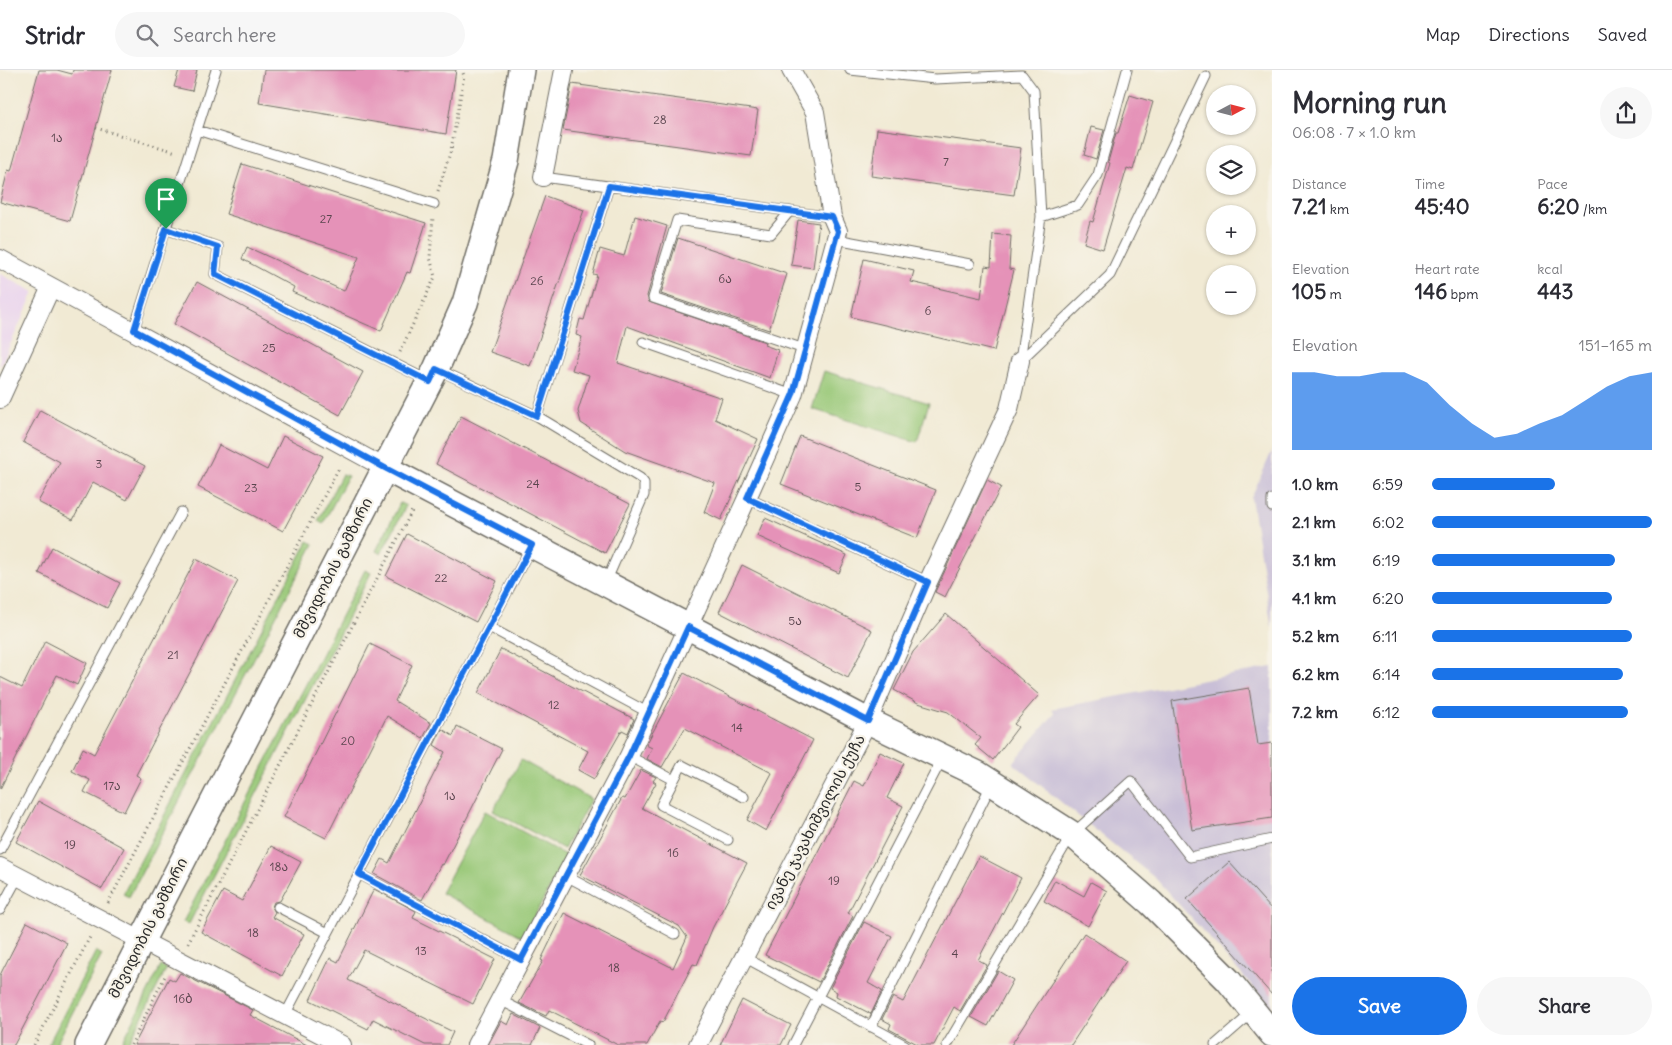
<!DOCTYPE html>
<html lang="en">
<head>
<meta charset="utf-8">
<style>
	:root { --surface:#fff; --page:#f7f7f7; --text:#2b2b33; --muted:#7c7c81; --line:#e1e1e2; --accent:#1a73e8 }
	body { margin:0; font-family:Delius,"Noto Sans Georgian",sans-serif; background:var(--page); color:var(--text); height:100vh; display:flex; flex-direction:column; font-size:19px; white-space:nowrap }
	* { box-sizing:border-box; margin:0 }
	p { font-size:16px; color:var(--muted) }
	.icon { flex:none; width:28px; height:28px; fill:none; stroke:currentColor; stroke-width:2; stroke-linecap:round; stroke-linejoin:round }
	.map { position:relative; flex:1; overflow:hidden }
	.details { display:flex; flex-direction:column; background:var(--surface); width:400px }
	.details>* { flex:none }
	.needle { width:32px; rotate:83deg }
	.controls { position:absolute; left:1206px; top:15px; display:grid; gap:10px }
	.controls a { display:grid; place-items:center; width:50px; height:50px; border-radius:50%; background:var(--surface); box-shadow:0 1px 4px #0004; font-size:25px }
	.pin { position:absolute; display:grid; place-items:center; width:42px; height:42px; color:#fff; margin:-51px -21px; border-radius:50% 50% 50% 0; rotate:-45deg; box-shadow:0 0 5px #0007 }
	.pin .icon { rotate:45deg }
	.round { display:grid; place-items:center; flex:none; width:52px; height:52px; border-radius:26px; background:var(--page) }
	.overview { display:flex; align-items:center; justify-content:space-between; height:85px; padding:0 20px }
	h1 { font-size:28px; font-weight:800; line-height:38px }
	.figures { display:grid; grid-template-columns:repeat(3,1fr); gap:8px; height:85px; padding:5px 20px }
	.figures div { display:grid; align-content:center }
	.figures b { font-size:21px; font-weight:800 }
	.figures small { font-size:14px; font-weight:400 }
	.figures p { font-size:14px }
	.chart { height:140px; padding:10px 20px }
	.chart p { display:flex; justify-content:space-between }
	.chart svg { width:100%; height:90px; margin-top:5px; fill:var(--accent); opacity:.7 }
	.action { display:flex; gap:10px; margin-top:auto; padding:10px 20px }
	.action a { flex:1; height:58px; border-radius:30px; background:var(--accent); color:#fff; font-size:20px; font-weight:800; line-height:58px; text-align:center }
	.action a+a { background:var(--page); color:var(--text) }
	ul { padding:0 20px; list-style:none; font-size:16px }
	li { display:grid; grid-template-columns:80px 60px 1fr; align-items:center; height:38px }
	li i { height:12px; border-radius:6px; background:var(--accent) }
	header { display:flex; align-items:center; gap:30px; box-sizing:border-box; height:70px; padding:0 25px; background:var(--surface); border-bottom:1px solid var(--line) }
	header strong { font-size:24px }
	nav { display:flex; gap:28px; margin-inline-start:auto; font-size:18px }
	.search { width:350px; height:45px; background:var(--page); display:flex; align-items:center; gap:12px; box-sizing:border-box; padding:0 18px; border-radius:28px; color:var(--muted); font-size:19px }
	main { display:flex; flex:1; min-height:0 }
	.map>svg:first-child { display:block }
</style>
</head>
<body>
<header>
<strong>Stridr</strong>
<div class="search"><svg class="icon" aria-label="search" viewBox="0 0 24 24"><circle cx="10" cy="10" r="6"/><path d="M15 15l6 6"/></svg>Search here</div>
<nav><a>Map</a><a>Directions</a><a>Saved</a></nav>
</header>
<main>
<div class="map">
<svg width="1272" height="975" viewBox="0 0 1272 975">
	<rect width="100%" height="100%" fill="#f7f3e8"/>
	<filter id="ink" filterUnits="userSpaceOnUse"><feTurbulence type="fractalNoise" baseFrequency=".02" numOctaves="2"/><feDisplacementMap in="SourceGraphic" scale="10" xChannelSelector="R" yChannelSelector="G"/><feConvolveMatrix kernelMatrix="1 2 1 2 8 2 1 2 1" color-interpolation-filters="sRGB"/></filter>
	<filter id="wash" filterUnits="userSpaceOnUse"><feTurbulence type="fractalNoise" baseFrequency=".0096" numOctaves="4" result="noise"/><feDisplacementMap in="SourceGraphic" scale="20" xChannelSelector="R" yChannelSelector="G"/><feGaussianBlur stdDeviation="1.12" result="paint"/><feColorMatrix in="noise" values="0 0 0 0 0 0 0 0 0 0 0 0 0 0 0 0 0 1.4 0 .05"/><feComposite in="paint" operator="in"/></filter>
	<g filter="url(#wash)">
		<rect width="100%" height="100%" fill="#f1ead4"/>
		<!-- built -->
		<path fill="#e9d2ee" d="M0,204L34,222L0,297Z"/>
		<!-- industrial -->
		<path fill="#c9bfd7" d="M1272,381V558L1251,428Z
			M1272,597V938L1156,809L1013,693L1055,643L1052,639Z"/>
		<!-- green -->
		<path fill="#98c877" stroke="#627a51" d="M824,301L929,333L917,372L812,339Z
			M342,404L348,406L323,454L318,451Z
			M400,433L406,436L381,484L376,481Z
			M308,471L314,474L129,827L123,824Z
			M365,500L371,503L189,854L183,852Z
			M521,690L591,729L564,779L493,741Z
			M485,741L567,786L523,867L441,823Z
			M96,881L102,885L56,975H48Z
			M161,896L167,898L128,975H121Z"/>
		<g id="blocks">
			<!-- building -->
			<path fill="#e592b8" d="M39,0H57L72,4L73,0H112L70,151L0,132L8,100L11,101Z
				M179,0H197L192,21L174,17Z
				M264,0H456L446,64L259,33Z
				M572,14L758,40L751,86L563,60Z
				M1130,25L1153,32L1133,100L1127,98L1103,179L1084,173L1090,151L1093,152L1110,93L1108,92L1116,63H1118Z
				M1091,57L1104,60L1096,89L1084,85Z
				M877,59L1021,78L1014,125L871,106Z
				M242,94L426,153L410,203L407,202L381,261L292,222L294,217L242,189L247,177L344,221L359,187L226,144Z
				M545,126L584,140L530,296L490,282Z
				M635,146L667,156L647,226L649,232L765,272L764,275L778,280L770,308L627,256L618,293L722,328L715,349L758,369L721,450L704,442L715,413L625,381L581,353L578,341L589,305L572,300L582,267L576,265L580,249L584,250L597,205L593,204L600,179L624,186Z
				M798,150L819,153L813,198L791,195Z
				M993,164L1011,166L1009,199L1014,200L994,281L851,247L864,189L914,201L911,212L981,228L985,196L991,197Z
				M678,168L787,204L769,260L661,224Z
				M197,212L363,302L340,345L174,254Z
				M40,340L145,396L127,430L93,412L73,450L38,432L60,392L23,372Z
				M461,346L630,434L605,483L436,394Z
				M283,366L323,386L283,461L198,417L219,375L267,400Z
				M800,366L936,420L917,468L781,414Z
				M987,410L1001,417L945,527L935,522Z
				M765,448L847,485L839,503L757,466Z
				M407,464L497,511L476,552L386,506Z
				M52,477L120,513L107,538L39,503Z
				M196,489L238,511L136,705L141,708L124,742L84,722L90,710L72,701L83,678L94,684Z
				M742,495L872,560L848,608L719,542Z
				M946,544L1039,625L1014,654L1018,657L993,690L975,675L981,668L948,642L918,633L894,620L913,582Z
				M45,571L87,593L77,615L57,605L0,719V607L22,618Z
				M370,574L412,595L395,631L431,653L423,668L387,646L326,768L284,747Z
				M501,579L634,649L628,663L622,660L594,709L578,700L588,681L478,623Z
				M684,603L813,670L766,761L747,750L772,703L685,658L662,697L647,689L652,678L646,675Z
				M1249,618L1258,675L1272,673V748L1192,760L1172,631Z
				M457,656L502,679L443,795L441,794L422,830L374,804L382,789L389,793L445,682L434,675L442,659L453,666Z
				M880,682L904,693L887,728L903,736L848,843L853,846L819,912L765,885L854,711L864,716Z
				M641,700L656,707L653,711L656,713L642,738L747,793L713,857L697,895L693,894L663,952L660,951L647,975H618L549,940L546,946L519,933L543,891L541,890L564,843L673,898L687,867L679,856L580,805L622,728L625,729Z
				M38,731L124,778L102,819L16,772Z
				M271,776L301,792L280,831L274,832L272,837L275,842L272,847L304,864L282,906L201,862L223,821L242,831Z
				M979,786L1021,808L978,890L987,895L960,941L954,937L934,975H919L889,959L891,954L882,949L893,927L903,932Z
				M1229,792L1272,840V925L1187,829Z
				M1055,810L1084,826L1091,812L1107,821L1088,856L1044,831Z
				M374,819L416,841L413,848L495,889L473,934L364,880L348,910L453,962L447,975H425L373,949L368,959L310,930L330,888L338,892Z
				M27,852L67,873L14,975H0V905Z
				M864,852L892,866L868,913L882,921L871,944L836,926L837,922L830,918Z
				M1084,863L1126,891L1071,975H1011Z
				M998,901L1013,910L988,956L971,947Z
				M180,903L253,940L250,945L307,975H134L169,908L175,911Z
				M742,930L791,955L781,975H720Z
				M513,944L540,958L532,975H488L501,951L508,955Z"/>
		</g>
	</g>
	<g filter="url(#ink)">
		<use href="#blocks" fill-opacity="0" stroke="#706e66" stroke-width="1"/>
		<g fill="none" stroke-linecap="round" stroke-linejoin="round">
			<defs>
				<path id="lane" d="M850,0L935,9L1022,5L1034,21L1041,147L1020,291
					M197,60L434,134
					M543,107L832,147
					M790,141L771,164L677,150L653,228L807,280
					M1041,147L1078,135L1098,105L1127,0
					M166,159L218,177L215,204L429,311
					M836,169L970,194
					M134,259L216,0
					M643,272L793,325
					M1020,291L1110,205L1206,6
					M437,299L537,346L640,408L644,413V425L606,512
					M537,346L609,116
					M747,428L928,512
					M1272,429V437
					M489,557L649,643
					M629,686L674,710L682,695L744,727
					M674,710L661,735L728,770
					M0,780L181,442
					M359,804L521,890
					M566,806L675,864
					M278,837L328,863
					M0,840L18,807
					M744,887L905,975
					M500,930L588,975
					M285,945L531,477
					M871,957L991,715
					M793,975L942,689
					M947,975L1072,764L1131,711L1190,787L1272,769
					M1215,975L1253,942"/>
				<path id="street" d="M543,107L564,0
					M0,189L385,398
					M0,329L51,217
					M0,797L342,975
					M476,975L629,686L747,428L793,325L838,161L832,147L815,42L791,0
					M698,975L868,651L928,512L1009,339L1020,291"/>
				<path id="secondary" d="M385,398L868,651L978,704L1072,764L1151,833L1228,910L1272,964
					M88,975L436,299L465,233L506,91L521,0"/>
			</defs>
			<!-- lane casing -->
			<use href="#lane" stroke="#706e66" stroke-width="11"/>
			<!-- street casing -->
			<use href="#street" stroke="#706e66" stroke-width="20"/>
			<!-- secondary casing -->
			<use href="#secondary" stroke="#706e66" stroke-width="28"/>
			<!-- path -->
			<path stroke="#706e66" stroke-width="3" stroke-dasharray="1 4" stroke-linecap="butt" d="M96,58L176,82
				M438,121L451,80L464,6L462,0
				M400,282L435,207L430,187L433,147
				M108,833L339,398
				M188,873L413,439
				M34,975L91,865
				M131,975L166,904"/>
			<!-- lane -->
			<use href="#lane" stroke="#fff" stroke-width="9"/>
			<!-- street -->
			<use href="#street" stroke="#fff" stroke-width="18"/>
			<!-- secondary -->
			<use href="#secondary" stroke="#fff" stroke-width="25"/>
		</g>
	</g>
	<g fill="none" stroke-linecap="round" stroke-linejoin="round" filter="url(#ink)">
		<defs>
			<path id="route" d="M609,116L832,147L838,161L793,324L747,428L928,512L868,651L688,557L629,686L521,890L359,804L532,475L385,398L134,260L166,159L218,177L215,204L430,312L436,299L537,346Z"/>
		</defs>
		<!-- route casing -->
		<use href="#route" stroke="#fff" stroke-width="10"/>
		<!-- route -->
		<use href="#route" stroke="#1a73e8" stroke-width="6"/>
	</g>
	<g text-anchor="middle" stroke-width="4.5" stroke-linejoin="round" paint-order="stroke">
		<!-- number labels -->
		<g font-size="12" fill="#5a454e">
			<text x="660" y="54">28</text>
			<text x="57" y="72">1ა</text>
			<text x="946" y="96">7</text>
			<text x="326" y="153">27</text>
			<text x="725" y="213">6ა</text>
			<text x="537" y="215">26</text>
			<text x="928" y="245">6</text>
			<text x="269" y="282">25</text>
			<text x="99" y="398">3</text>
			<text x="533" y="418">24</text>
			<text x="858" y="421">5</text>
			<text x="251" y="422">23</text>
			<text x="441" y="512">22</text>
			<text x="795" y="555">5ა</text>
			<text x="173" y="589">21</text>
			<text x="554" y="639">12</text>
			<text x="737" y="662">14</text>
			<text x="348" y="675">20</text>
			<text x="112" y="720">17ა</text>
			<text x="450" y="730">1ა</text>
			<text x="70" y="779">19</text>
			<text x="673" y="787">16</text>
			<text x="279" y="801">18ა</text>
			<text x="834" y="815">19</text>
			<text x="253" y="867">18</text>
			<text x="421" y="885">13</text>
			<text x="955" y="888">4</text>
			<text x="614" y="902">18</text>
			<text x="183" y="933">16ბ</text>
		</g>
		<!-- street labels -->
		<g font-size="15" fill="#2b2b2b" stroke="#f7f3e8">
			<text transform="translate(333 498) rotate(-63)" y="5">მშვიდობის გამზირი</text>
			<text transform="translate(815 752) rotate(-62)" y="5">ივანე ჯავახიშვილის ქუჩა</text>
			<text transform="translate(148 858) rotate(-63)" y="5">მშვიდობის გამზირი</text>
		</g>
	</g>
</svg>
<div class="controls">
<a><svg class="needle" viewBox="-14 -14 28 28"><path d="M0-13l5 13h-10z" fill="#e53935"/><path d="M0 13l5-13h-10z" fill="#7c7c81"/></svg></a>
<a><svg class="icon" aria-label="layers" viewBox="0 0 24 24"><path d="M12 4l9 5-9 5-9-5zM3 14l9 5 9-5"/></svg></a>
<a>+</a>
<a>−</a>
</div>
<div class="pin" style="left:166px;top:159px;background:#1e9e55"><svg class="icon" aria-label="arrive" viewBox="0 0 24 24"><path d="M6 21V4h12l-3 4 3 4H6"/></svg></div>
</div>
<section class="details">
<div class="overview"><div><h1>Morning run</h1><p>06:08 · 7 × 1.0 km</p></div><a class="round"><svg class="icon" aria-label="share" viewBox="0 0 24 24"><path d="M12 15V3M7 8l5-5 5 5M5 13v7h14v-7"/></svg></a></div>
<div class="figures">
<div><p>Distance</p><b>7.21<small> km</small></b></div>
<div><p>Time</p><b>45:40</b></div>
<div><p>Pace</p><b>6:20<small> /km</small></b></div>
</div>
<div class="figures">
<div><p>Elevation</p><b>105<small> m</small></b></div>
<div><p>Heart rate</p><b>146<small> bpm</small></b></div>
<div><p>kcal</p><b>443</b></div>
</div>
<div class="chart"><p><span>Elevation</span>151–165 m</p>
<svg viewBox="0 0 160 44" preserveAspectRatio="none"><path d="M0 44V6L10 6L20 8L30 8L40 6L50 6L60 11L70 22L80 31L90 38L100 36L110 31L120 27L130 20L140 13L150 8L160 6V44z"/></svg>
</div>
<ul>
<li><b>1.0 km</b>6:59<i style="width:56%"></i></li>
<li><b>2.1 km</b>6:02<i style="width:100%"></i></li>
<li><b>3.1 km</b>6:19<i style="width:83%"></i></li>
<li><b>4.1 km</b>6:20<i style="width:82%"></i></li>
<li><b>5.2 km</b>6:11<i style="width:91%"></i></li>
<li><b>6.2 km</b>6:14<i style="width:87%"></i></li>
<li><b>7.2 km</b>6:12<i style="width:89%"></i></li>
</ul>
<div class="action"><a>Save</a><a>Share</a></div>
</section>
</main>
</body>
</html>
